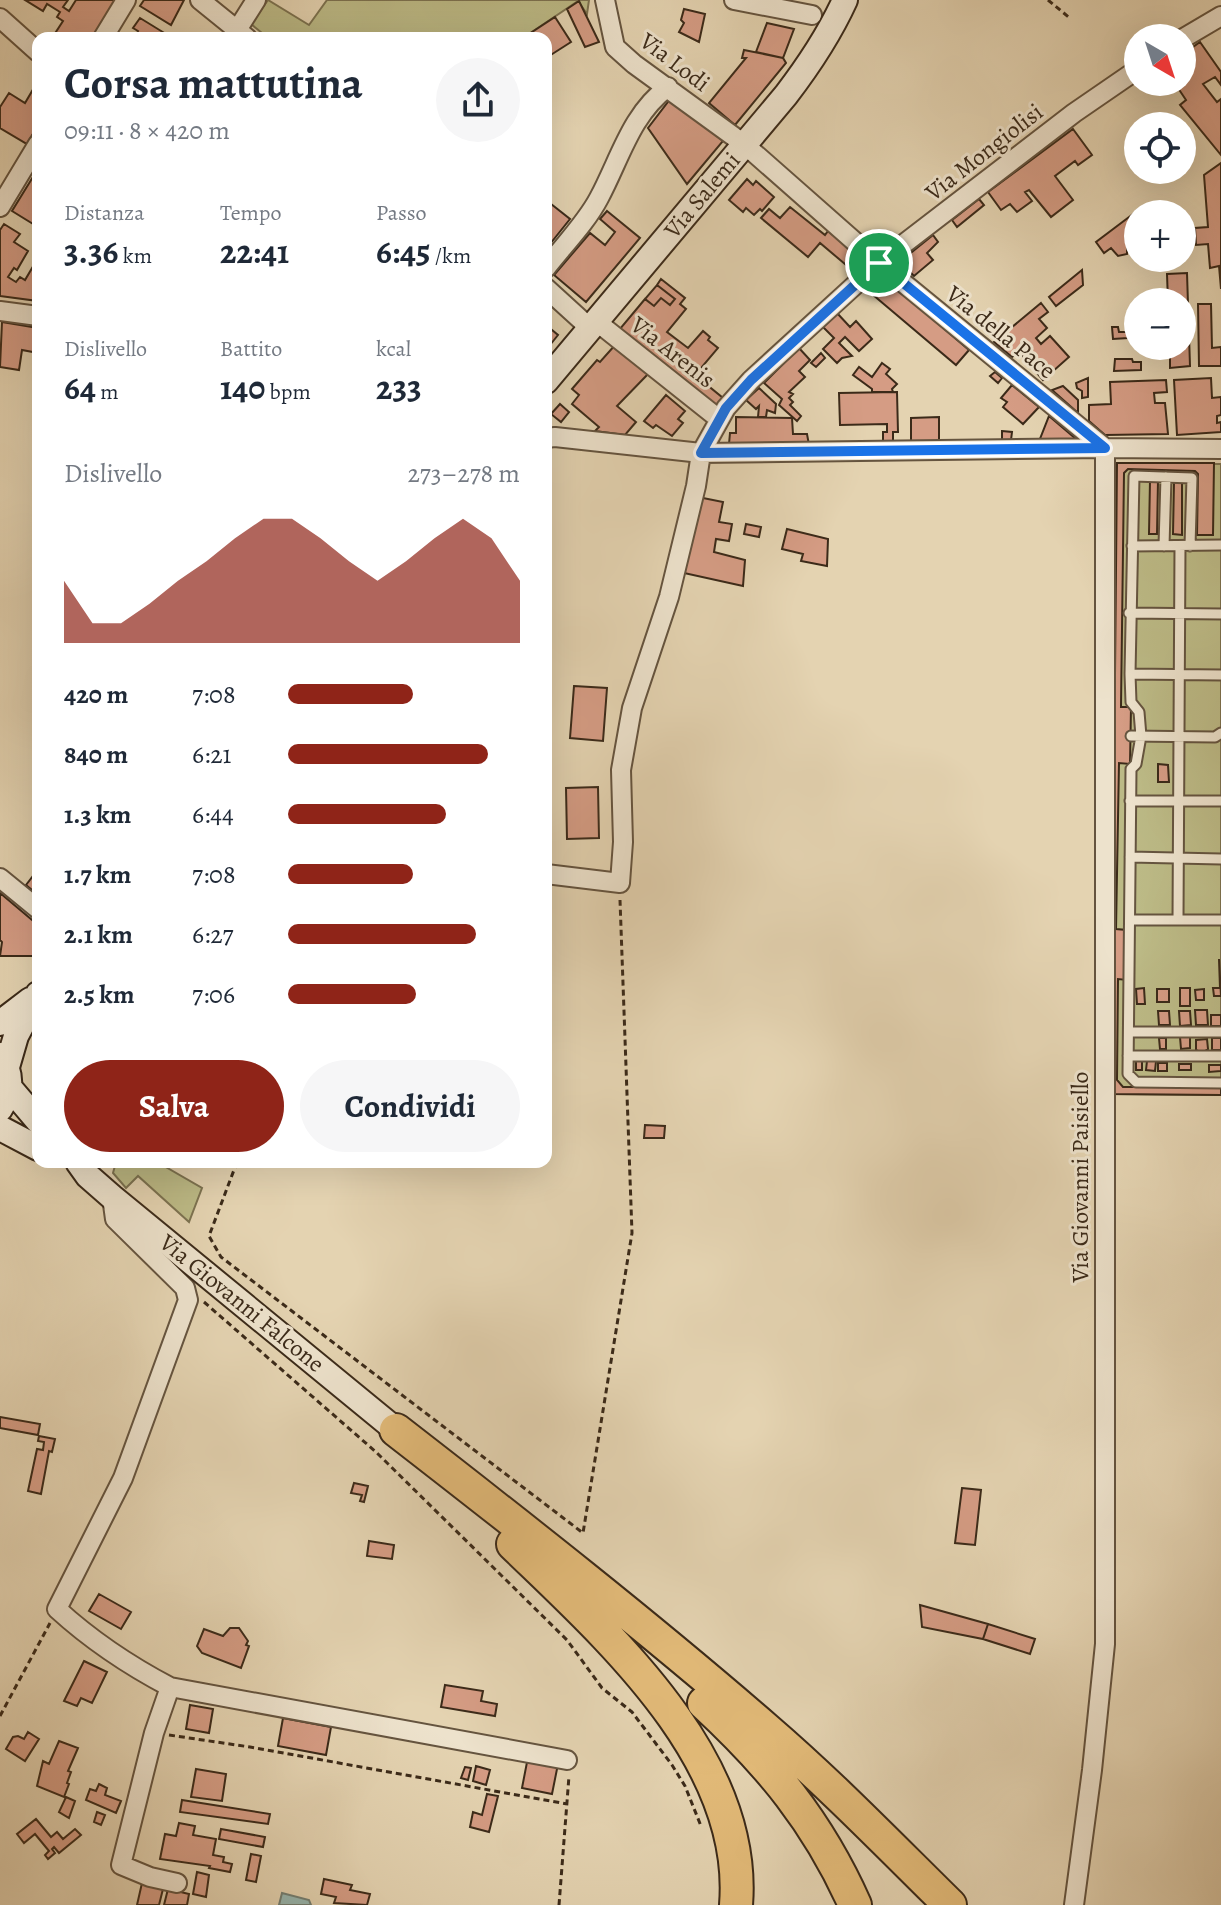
<!DOCTYPE html>
<html lang="it">
<head>
<meta charset="utf-8">
<style>
	:root { --surface:#fff; --page:#f6f6f7; --text:#1f2937; --muted:#747a83; --accent:#8f2418 }
	body { margin:0; font-family:Alegreya,serif; background:var(--page); color:var(--text); height:100vh; display:flex; flex-direction:column; font-size:30px; white-space:nowrap }
	* { box-sizing:border-box; margin:0 }
	p { font-size:26px; color:var(--muted) }
	.icon { flex:none; width:44px; height:44px; fill:none; stroke:currentColor; stroke-width:2; stroke-linecap:round; stroke-linejoin:round }
	.map { position:relative; flex:1; overflow:hidden }
	.drawer { position:absolute; left:32px; top:32px; width:520px; height:1136px; display:flex; flex-direction:column; background:var(--surface); border-radius:16px; box-shadow:0 8px 32px #0002 }
	.drawer>* { flex:none }
	.needle { width:52px; rotate:141deg }
	.controls { position:absolute; left:1124px; top:24px; display:grid; gap:16px }
	.controls a { display:grid; place-items:center; width:72px; height:72px; border-radius:50%; background:var(--surface); box-shadow:0 8px 32px #0002; font-size:40px }
	.pin { position:absolute; display:grid; place-items:center; width:68px; height:68px; color:#fff; margin:-34px; border:4px solid #fff; border-radius:50%; box-shadow:0 2px 8px #0007 }
	.round { display:grid; place-items:center; flex:none; width:84px; height:84px; border-radius:42px; background:var(--page) }
	.headline { display:flex; align-items:center; justify-content:space-between; height:136px; padding:0 32px }
	h1 { font-size:44px; font-weight:700; line-height:60px }
	.figures { display:grid; grid-template-columns:repeat(3,1fr); gap:12px; height:136px; padding:8px 32px }
	.figures div { display:grid; align-content:center }
	.figures b { font-size:34px; font-weight:700 }
	.figures small { font-size:22px; font-weight:400 }
	.figures p { font-size:22px }
	.chart { height:224px; padding:16px 32px }
	.chart p { display:flex; justify-content:space-between }
	.chart svg { width:100%; height:144px; margin-top:8px; fill:var(--accent); opacity:.7 }
	.button { display:flex; gap:16px; margin-top:auto; padding:16px 32px }
	.button a { flex:1; height:92px; border-radius:48px; background:var(--accent); color:#fff; font-size:32px; font-weight:700; line-height:92px; text-align:center }
	.button a+a { background:var(--page); color:var(--text) }
	ul { padding:0 32px; list-style:none; font-size:26px }
	li { display:grid; grid-template-columns:128px 96px 1fr; align-items:center; height:60px }
	li i { height:20px; border-radius:10px; background:var(--accent) }
	.map>svg:first-child { display:block }
</style>
</head>
<body>
<div class="map">
<svg width="1221" height="1905" viewBox="0 0 1221 1905">
	<rect width="100%" height="100%" fill="#e4d3b1"/>
	<filter id="stains"><feTurbulence type="fractalNoise" baseFrequency=".0025" numOctaves="4"/><feColorMatrix values="0 0 0 0 .2 0 0 0 0 .09 0 0 0 0 .02 0 0 0 .5 -.17"/></filter>
	<radialGradient id="worn" r=".72"><stop offset=".6" stop-color="#630" stop-opacity="0"/><stop offset="1" stop-color="#630" stop-opacity=".3"/></radialGradient>
	<!-- green -->
	<path fill="#bcba86" stroke="#7c7250" stroke-width="2" d="M268,0L309,25L327,0H589L587,14L578,1L523,38H268L251,24Z
		M1117,463L1221,464V1095L1111,1094Z
		M116,1162H157L202,1188L189,1222L138,1176L126,1188L113,1173Z"/>
	<!-- water -->
	<path fill="#96b7b1" stroke="#727f74" stroke-width="2" d="M282,1893L309,1900L311,1905H279Z"/>
	<!-- building -->
	<path fill="#d59c84" stroke="#3b2a19" stroke-width="2" d="M25,0H68L63,7L69,11L76,0H117L93,38H52L63,21L57,17L60,12L47,4L43,11Z
		M144,0H184L171,25L140,6Z
		M579,1L599,42L585,47L567,9Z
		M684,9L705,14L699,42L679,32L684,23L681,20Z
		M555,17L571,42L546,58V38H523Z
		M140,18L166,34L164,38H134L138,31L133,28Z
		M767,23L794,29L783,58L756,52Z
		M1200,42L1221,72V85L1215,77L1203,84L1217,102L1221,99V155L1180,105L1186,100L1174,82H1182V55Z
		M744,50L783,58L786,63L735,125L709,103L746,58H742Z
		M38,81V125L27,144L0,128V107L9,93L25,103Z
		M671,98L723,141L687,184L648,128Z
		M1073,129L1092,155L1078,165L1075,161L1055,176L1073,200L1051,217L1029,190L1025,192L1032,201L1017,212L1010,204L1001,210L988,192Z
		M1221,163V289L1219,266L1210,268L1208,244L1196,245L1195,228L1208,227L1204,175Z
		M36,172L38,173V227L12,211Z
		M747,179L753,185L756,181L774,197L762,211L760,209L754,215L746,208L743,212L729,200Z
		M979,199L984,205L957,227L952,220Z
		M546,200L570,219L546,249Z
		M790,207L825,235L828,231L866,261L858,275L820,243L808,257L761,218L769,209L780,218Z
		M607,211L640,238L586,302L554,275L590,233L605,245L615,232L600,219Z
		M1137,211L1140,214L1138,228L1127,236V254L1118,256L1111,248L1104,253L1096,242Z
		M4,224L20,234L14,242L28,251L17,270L14,268L8,277L16,282L20,277L25,280L38,258V301L0,296V230Z
		M933,235L938,242L927,253L933,260L914,276L903,265L902,260Z
		M1082,270L1083,285L1056,306L1049,297Z
		M1187,273L1190,366L1170,368V346H1182V302H1168L1167,274Z
		M879,277L886,279L969,350L956,365L866,289Z
		M661,279L685,298L680,304L686,309L667,332L688,348L703,331L710,337L708,340L718,348L695,375L723,398L716,407L619,330L645,299L654,306L661,298L670,305L675,299L657,285Z
		M657,285L675,299L670,305L661,298L654,306L645,299Z
		M1041,303L1048,312L1039,319L1047,328L1036,338L1041,344L1050,336L1069,357L1043,380L1019,352L1012,357L994,342Z
		M1198,304H1211L1212,348L1221,347V366H1199Z
		M837,313L850,327L856,321L872,339L859,351L845,337L839,343L852,356L842,358L837,363L823,349L834,338L823,327Z
		M2,322L38,328V353L22,350L19,370L0,367Z
		M546,325L558,335L546,350Z
		M1112,327H1118L1119,332H1128V338L1113,339Z
		M616,344L649,373L617,406L636,422L625,435L595,431L599,427L572,404L579,395L572,389L597,360L600,362Z
		M799,348L810,360L799,371L805,377L789,392L793,394L789,398L793,402L790,405L801,416L797,421L779,405L782,399L764,383Z
		M821,353L825,358L816,367L811,363Z
		M1115,359H1132L1133,362H1141V370L1114,371Z
		M882,363L890,369L886,374L897,384L892,389L893,392H872V389L853,375L859,367L872,377Z
		M995,372L1002,378L998,383L990,376Z
		M1088,378V397L1082,398V391L1077,388L1076,383Z
		M1211,378L1212,398L1221,397V415L1217,416V423L1221,422V432L1177,435L1174,380Z
		M1166,380L1167,392L1154,393L1155,403H1165L1168,434L1105,435L1089,421V405L1111,404L1110,382Z
		M1012,385L1039,407L1023,424L1003,407L1007,402L1001,398Z
		M1063,386L1078,400V413L1052,390Z
		M759,388L776,404L775,413L767,410L766,417H758L759,406L756,409L746,400Z
		M897,392L898,432H893V444H883V432H887V424L840,425L839,393Z
		M666,395L685,411L678,419L683,423L672,436L656,425L653,428L644,421Z
		M560,404L569,412L561,422L551,414Z
		M1049,416L1076,439L1078,443L1038,444Z
		M736,417L792,418L793,434H807L809,445L729,444L730,433H736Z
		M939,417V444H911V418Z
		M1002,431L1012,432L1011,440H1002Z
		M1117,463H1214L1213,535H1197L1198,474L1195,471L1128,469L1124,473L1121,707H1131L1130,764L1119,763L1116,929L1127,930V980L1118,979L1117,1080L1123,1087H1221V1095L1111,1094Z
		M1150,481H1158L1157,534H1149Z
		M1174,482L1182,483V535L1173,534Z
		M698,497L723,502L719,522L732,524L729,541L716,539L714,552L745,560L743,586L684,573Z
		M746,524L761,527L759,537L744,534Z
		M787,529L828,539L827,566L801,561L803,554L782,549Z
		M574,686L607,688L603,741L570,738Z
		M1158,764L1168,765L1169,782H1158Z
		M598,787L599,838L567,839L566,788Z
		M33,876L38,880V895L26,885Z
		M0,893L38,925V956H0L2,942L0,940Z
		M1219,959L1221,996H1214L1213,988H1220Z
		M1144,988L1145,1004H1137L1136,989Z
		M1180,988H1190V1006H1180Z
		M1157,989H1169V1002H1157Z
		M1204,989V1000H1196L1195,990Z
		M1195,1010H1207L1208,1025H1196Z
		M1158,1011H1169L1170,1025H1159Z
		M1179,1011H1190L1191,1025L1180,1026Z
		M1211,1015H1221V1026H1211Z
		M1180,1037H1190V1048L1181,1049Z
		M1159,1038H1166V1049H1160Z
		M1212,1038H1221V1050H1212Z
		M1207,1039L1208,1049L1202,1053L1196,1050V1040Z
		M1136,1059H1142V1070H1136Z
		M1147,1061H1156L1155,1071L1146,1070Z
		M1158,1063H1167V1071H1158Z
		M1179,1064H1191V1070H1179Z
		M1209,1065H1221V1071L1209,1072Z
		M645,1125L665,1126L664,1138H644Z
		M0,1417L40,1424L38,1435L0,1428Z
		M39,1436L55,1439L52,1452L49,1451L41,1494L28,1491L37,1449L43,1450L44,1442L38,1441Z
		M354,1483L368,1486L364,1502L360,1501L362,1495L351,1493Z
		M962,1488L981,1490L975,1545L955,1543Z
		M369,1541L394,1545L392,1559L367,1556Z
		M99,1594L131,1612L121,1629L89,1611Z
		M920,1605L988,1624L983,1639L922,1627Z
		M988,1624L1035,1639L1030,1654L983,1639Z
		M230,1628H239L248,1641L246,1645L249,1646L241,1668L202,1653L197,1646L204,1629L223,1636Z
		M84,1661L107,1672L92,1703L81,1698L77,1706L64,1701Z
		M445,1685L483,1691L481,1701L497,1704L495,1716L441,1707Z
		M190,1705L213,1709L209,1733L186,1729Z
		M283,1718L331,1727L326,1755L278,1746Z
		M28,1732L39,1739L25,1761L6,1749L13,1737L18,1736L24,1739Z
		M59,1741L78,1748L68,1771L71,1772L67,1783L69,1784L64,1797L37,1786L43,1761L49,1764Z
		M528,1757L558,1764L552,1794L522,1788Z
		M476,1766L490,1770L486,1785L473,1781Z
		M465,1767L471,1768L468,1780L461,1778Z
		M196,1769L226,1774L222,1801L191,1797Z
		M99,1784L107,1788L105,1795L121,1801L116,1813L86,1800L90,1789L96,1791Z
		M487,1794L498,1796L489,1832L470,1827L473,1812L482,1815Z
		M66,1797L75,1801L69,1818L59,1812Z
		M182,1800L270,1814L268,1824L180,1812Z
		M97,1812L105,1815L101,1825L94,1822Z
		M36,1819L51,1837L57,1832L63,1839L75,1829L81,1835L59,1853L54,1847L52,1849L55,1853L48,1859L45,1855L49,1851L35,1834L24,1843L17,1834Z
		M179,1823L195,1826L193,1835L216,1839L213,1855L224,1857L223,1862L232,1864L230,1872L209,1868L210,1866L160,1859L165,1834L176,1836Z
		M221,1829L265,1837L263,1847L219,1839Z
		M251,1854L261,1856L256,1882L246,1880Z
		M197,1872L209,1875L206,1897L193,1894Z
		M324,1879L352,1885L350,1890L370,1894L367,1905L334,1903L336,1897L321,1894Z
		M142,1883L163,1889L159,1905H137Z
		M168,1889L189,1894L187,1905H164Z"/>
	<g fill="none" stroke-linecap="round" stroke-linejoin="round">
		<defs>
			<path id="lane" d="M1132,546L1221,545
				M1164,546L1166,477
				M1190,546L1192,478L1134,476L1130,674L1131,702L1139,712L1141,736L1136,764L1131,769L1128,1074L1136,1082L1221,1083
				M1129,613L1221,614
				M1130,674L1221,675
				M1131,736L1215,737L1221,733
				M1130,801H1221
				M1130,857L1221,859
				M1130,920H1221
				M1178,920L1180,546
				M1129,1032H1221
				M1128,1056H1221"/>
			<path id="street" d="M200,0L247,38
				M605,0L615,47L634,64L744,144L879,263L1105,448L1221,449
				M734,0L812,15
				M0,18L38,52
				M103,38L126,0
				M232,38L256,0
				M1182,39L1221,16
				M0,207L38,144
				M546,268C563,246 586,223 599,198C620,159 631,114 668,87
				M546,288L591,329
				M0,311L38,316
				M597,322L719,419
				M546,438L555,437L701,453L1105,448V1644L1092,1770L1074,1905
				M546,874L620,883L623,842L621,770L632,708L669,597L696,486L701,453L726,408L751,380L879,263L1074,113L1138,69
				M0,878L38,909
				M112,1197L115,1219L185,1288L188,1300L123,1478L57,1609C92,1641 128,1665 170,1687L567,1760
				M170,1687L154,1733L121,1865L150,1877L177,1883"/>
			<path id="secondary" d="M546,381L786,95C809,65 829,35 845,0
				M0,1023L30,1000
				M0,1055C12,1073 12,1091 0,1109
				M7,1067L16,1036L38,994
				M10,1088L38,1121
				M0,1128L38,1148
				M78,1162L88,1176L112,1197L396,1430"/>
			<path id="highway" d="M396,1430C521,1527 646,1625 766,1729C830,1784 889,1845 950,1905
				M513,1544C608,1636 748,1759 736,1905
				M704,1703C770,1764 818,1822 855,1905"/>
		</defs>
		<!-- lane casing -->
		<use href="#lane" stroke="#65543f" stroke-width="13"/>
		<!-- street casing -->
		<use href="#street" stroke="#65543f" stroke-width="22"/>
		<!-- secondary casing -->
		<use href="#secondary" stroke="#3b2a19" stroke-width="28"/>
		<!-- highway casing -->
		<use href="#highway" stroke="#3b2a19" stroke-width="36"/>
		<!-- path -->
		<path stroke="#3b2a19" stroke-width="3" stroke-dasharray="6 4" stroke-linecap="butt" d="M1048,0L1071,19
			M237,1162L209,1236L221,1257L583,1533L632,1233L620,900
			M204,1302L376,1452L567,1640L602,1688L632,1712L672,1765L685,1786L701,1826
			M0,1716L50,1623
			M169,1735L250,1747L567,1804
			M559,1905L569,1776"/>
		<!-- lane -->
		<use href="#lane" stroke="#ede2cc" stroke-width="9"/>
		<!-- street -->
		<use href="#street" stroke="#ede2cc" stroke-width="18"/>
		<!-- secondary -->
		<use href="#secondary" stroke="#ede2cc" stroke-width="24"/>
		<!-- highway -->
		<use href="#highway" stroke="#e2ba78" stroke-width="32"/>
	</g>
	<g fill="none" stroke-linecap="round" stroke-linejoin="round">
		<defs>
			<path id="route" d="M879,263L1105,448L701,453L726,408L751,380Z"/>
		</defs>
		<!-- route casing -->
		<use href="#route" stroke="#fff" stroke-width="16"/>
		<!-- route -->
		<use href="#route" stroke="#1a73e8" stroke-width="10"/>
	</g>
	<g text-anchor="middle" stroke-width="6" stroke-linejoin="round" paint-order="stroke">
		<!-- street labels -->
		<g font-size="24" fill="#3b2a19" stroke="#ede2cc">
			<text transform="translate(675 62) rotate(37)" y="8">Via Lodi</text>
			<text transform="translate(984 152) rotate(-38)" y="8">Via Mongiolisi</text>
			<text transform="translate(702 195) rotate(-50)" y="8">Via Salemi</text>
			<text transform="translate(1001 332) rotate(39)" y="8">Via della Pace</text>
			<text transform="translate(673 352) rotate(38)" y="8">Via Arenis</text>
			<text transform="translate(1080 1177) rotate(-90)" y="8">Via Giovanni Paisiello</text>
			<text transform="translate(242 1303) rotate(39)" y="8">Via Giovanni Falcone</text>
		</g>
	</g>
	<rect width="100%" height="100%" filter="url(#stains)"/>
	<rect width="100%" height="100%" fill="url(#worn)"/>
</svg>
<div class="controls">
<a><svg class="needle" viewBox="-14 -14 28 28"><path d="M0-13l5 13h-10z" fill="#e53935"/><path d="M0 13l5-13h-10z" fill="#747a83"/></svg></a>
<a><svg class="icon" aria-label="locate" viewBox="0 0 24 24"><circle cx="12" cy="12" r="6"/><path d="M12 2v4M12 18v4M2 12h4M18 12h4"/></svg></a>
<a>+</a>
<a>−</a>
</div>
<div class="pin" style="left:879px;top:263px;background:#1e9e55"><svg class="icon" aria-label="arrive" viewBox="0 0 24 24"><path d="M6 21V4h12l-3 4 3 4H6"/></svg></div>
<section class="drawer">
<div class="headline"><div><h1>Corsa mattutina</h1><p>09:11 · 8 × 420 m</p></div><a class="round"><svg class="icon" aria-label="share" viewBox="0 0 24 24"><path d="M12 15V3M7 8l5-5 5 5M5 13v7h14v-7"/></svg></a></div>
<div class="figures">
<div><p>Distanza</p><b>3.36<small> km</small></b></div>
<div><p>Tempo</p><b>22:41</b></div>
<div><p>Passo</p><b>6:45<small> /km</small></b></div>
</div>
<div class="figures">
<div><p>Dislivello</p><b>64<small> m</small></b></div>
<div><p>Battito</p><b>140<small> bpm</small></b></div>
<div><p>kcal</p><b>233</b></div>
</div>
<div class="chart"><p><span>Dislivello</span>273–278 m</p>
<svg viewBox="0 0 160 44" preserveAspectRatio="none"><path d="M0 44V25L10 38L20 38L30 32L40 25L50 19L60 12L70 6L80 6L90 12L100 19L110 25L120 19L130 12L140 6L150 12L160 25V44z"/></svg>
</div>
<ul>
<li><b>420 m</b>7:08<i style="width:54%"></i></li>
<li><b>840 m</b>6:21<i style="width:86%"></i></li>
<li><b>1.3 km</b>6:44<i style="width:68%"></i></li>
<li><b>1.7 km</b>7:08<i style="width:54%"></i></li>
<li><b>2.1 km</b>6:27<i style="width:81%"></i></li>
<li><b>2.5 km</b>7:06<i style="width:55%"></i></li>
</ul>
<div class="button"><a>Salva</a><a>Condividi</a></div>
</section>
</div>
</body>
</html>
